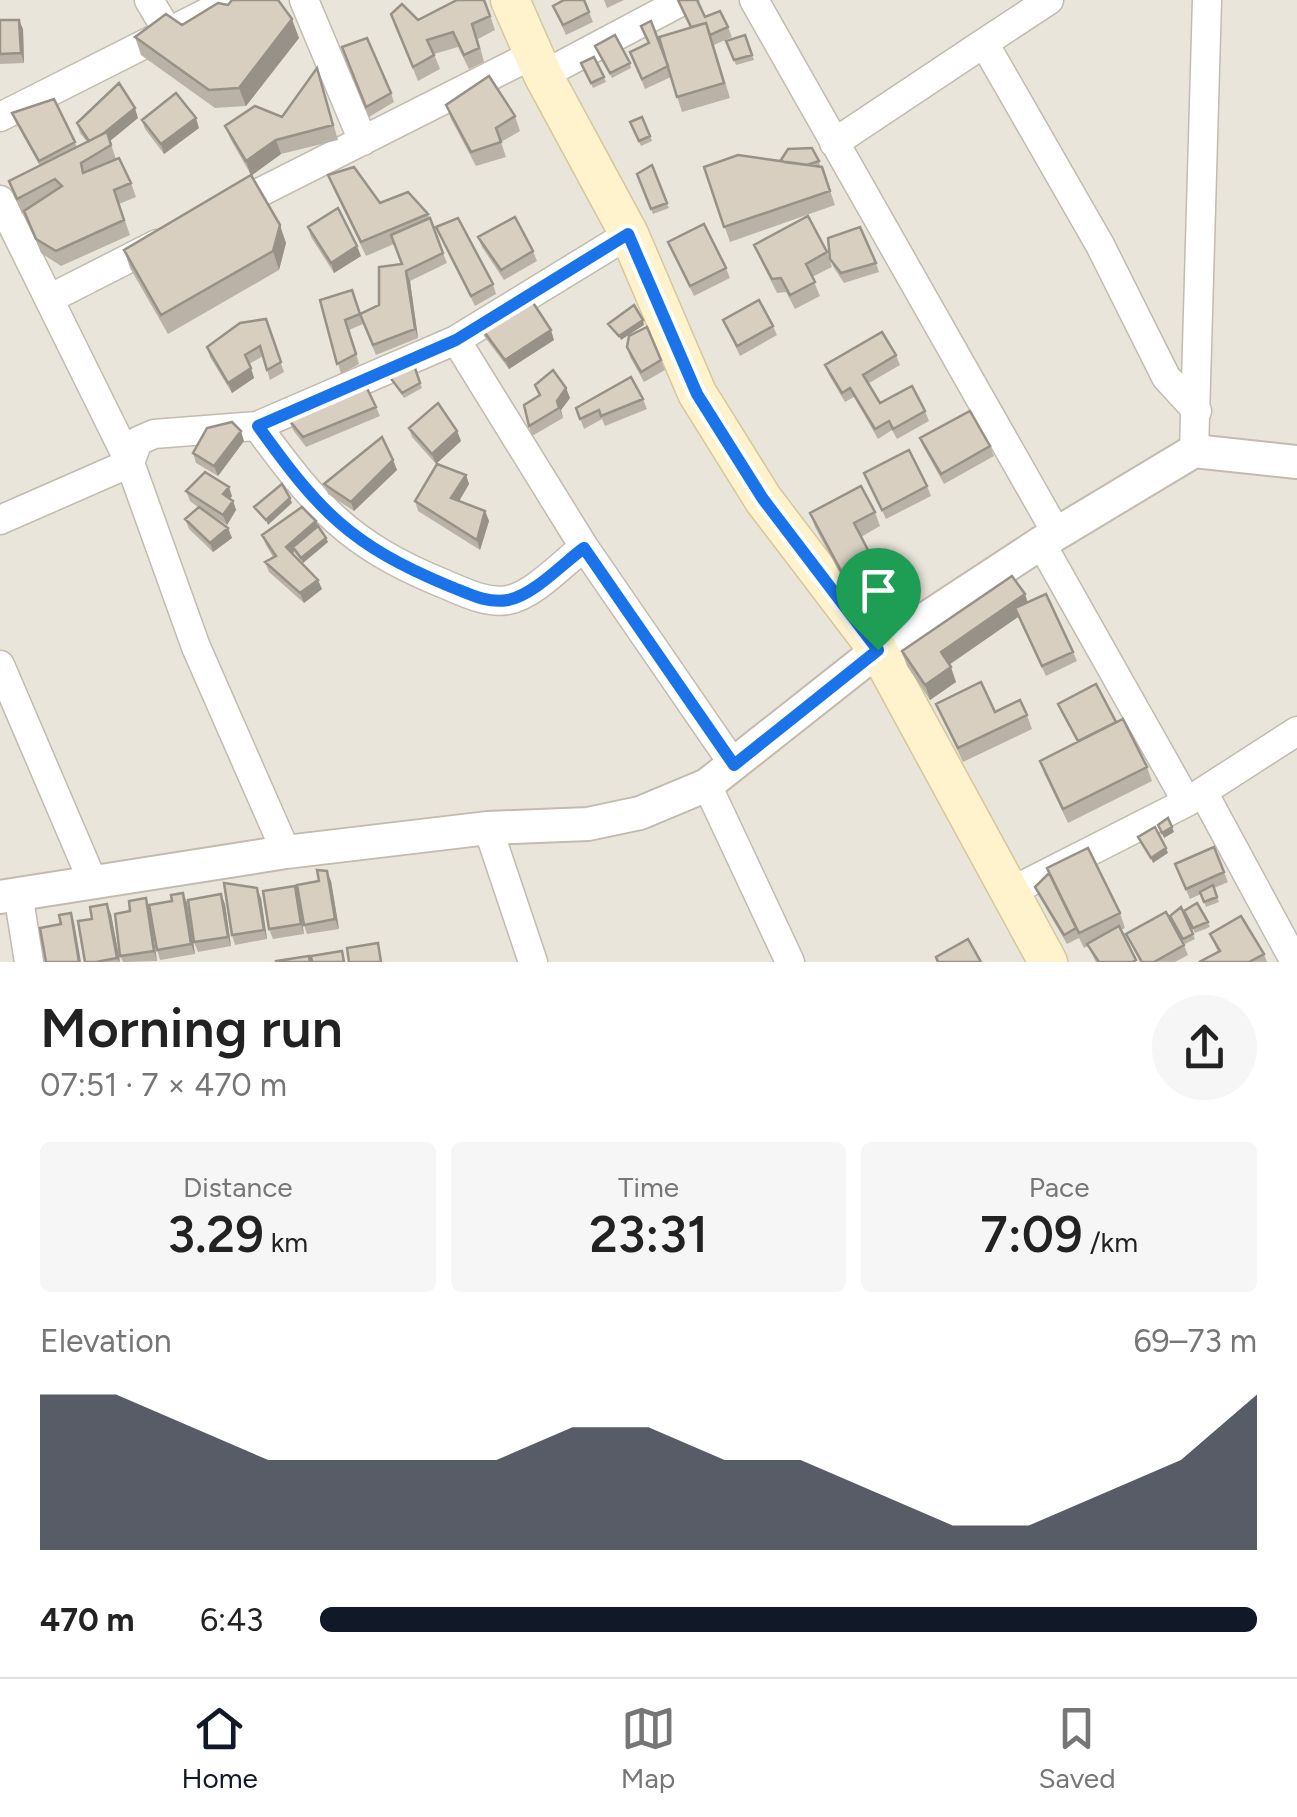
<!DOCTYPE html>
<html lang="en">
<head>
<meta charset="utf-8">
<style>
	:root { --surface:#fff; --page:#f6f6f6; --text:#222; --muted:#767676; --line:#e0e0e0; --accent:#111827 }
	body { margin:0; font-family:Figtree,sans-serif; background:var(--page); color:var(--text); height:100vh; display:flex; flex-direction:column; font-size:38px; white-space:nowrap }
	* { box-sizing:border-box; margin:0 }
	p { font-size:32px; color:var(--muted) }
	.icon { flex:none; width:55px; height:55px; fill:none; stroke:currentColor; stroke-width:2; stroke-linecap:round; stroke-linejoin:round }
	.map { position:relative; height:962px; overflow:hidden }
	.panel { display:flex; flex-direction:column; background:var(--surface); flex:1 }
	.panel>* { flex:none }
	.pin { position:absolute; display:grid; place-items:center; width:85px; height:85px; color:#fff; margin:-102px -42px; border-radius:50% 50% 50% 0; rotate:-45deg; box-shadow:0 0 10px #0007 }
	.pin .icon { rotate:45deg }
	.round { display:grid; place-items:center; flex:none; width:105px; height:105px; border-radius:52px; background:var(--page) }
	.headline { display:flex; align-items:center; justify-content:space-between; height:170px; padding:0 40px }
	h1 { font-size:55px; font-weight:600; line-height:75px }
	.figures { display:grid; grid-template-columns:repeat(3,1fr); gap:15px; height:170px; padding:10px 40px }
	.figures div { display:grid; align-content:center; border-radius:10px; background:var(--page); text-align:center }
	.figures b { font-size:50px; font-weight:600 }
	.figures small { font-size:28px; font-weight:400 }
	.figures p { font-size:28px }
	.chart { height:280px; padding:20px 40px }
	.chart p { display:flex; justify-content:space-between }
	.chart svg { width:100%; height:180px; margin-top:10px; fill:var(--accent); opacity:.7 }
	ul { padding:0 40px; list-style:none; font-size:32px }
	li { display:grid; grid-template-columns:160px 120px 1fr; align-items:center; height:75px }
	li i { height:25px; border-radius:12px; background:var(--accent) }
	.tabs { display:flex; justify-content:space-around; align-items:center; height:140px; border-top:2px solid var(--line); background:var(--surface); font-size:28px; color:var(--muted) }
	.tabs a { display:grid; justify-items:center; gap:5px }
	.tabs .active { color:var(--accent) }
	.map>svg:first-child { display:block }
</style>
</head>
<body>
<div class="map">
<svg width="1297" height="962" viewBox="0 0 1297 962">
	<rect width="100%" height="100%" fill="#f6f3ec"/>
	<!-- residential -->
	<path fill="#eae5da" d="M0,0H1297V962H0Z"/>
	<g fill="none" stroke-linecap="round" stroke-linejoin="round">
		<defs>
			<path id="minor" d="M149,0L168,32
				M304,0L363,141
				M754,0L1057,534
				M984,43L1049,0
				M543,75L684,0
				M0,117L232,0
				M834,143L984,43L1100,245L1166,377L1197,411
				M0,200L130,463L196,647L286,852
				M227,209L534,54
				M49,299L157,244
				M456,340L584,547L734,765
				M257,426C316,506 347,544 442,583C462,591 485,604 508,600C534,595 563,563 584,547
				M1194,451L1207,0
				M0,520L130,463L138,441L154,434L257,426L456,340L629,234
				M1041,543L1187,802
				M0,665L92,880
				M707,785L790,962
				M1203,792L1295,962
				M488,828L533,962
				M18,893L29,962
				M1008,893L1187,802L1297,731"/>
			<path id="tertiary" d="M0,897L286,852L488,828L588,824L640,813L707,785L878,650L1041,543L1194,451L1297,462"/>
			<path id="secondary" d="M510,0L543,75L629,234L697,393L763,499L878,650L1048,962"/>
		</defs>
		<!-- minor casing -->
		<use href="#minor" stroke="#c2bbae" stroke-width="31"/>
		<!-- tertiary casing -->
		<use href="#tertiary" stroke="#c2bbae" stroke-width="36"/>
		<!-- secondary casing -->
		<use href="#secondary" stroke="#d6c79b" stroke-width="41"/>
		<!-- minor -->
		<use href="#minor" stroke="#fff" stroke-width="28"/>
		<!-- tertiary -->
		<use href="#tertiary" stroke="#fff" stroke-width="32"/>
		<!-- secondary -->
		<use href="#secondary" stroke="#fff3cd" stroke-width="38"/>
	</g>
	<!-- wall -->
	<path fill="#bab2a6" d="M485,0L495,30L478,39L484,62L469,69L458,47L434,54L440,69L418,81L391,14L418,20Z
		M563,0H584L593,22L566,35L553,6Z
		M604,0H624L607,8Z
		M678,0L705,17L728,27L732,37L714,45L730,98L682,112L671,77L645,89L630,52L648,43L641,26L666,62L690,27Z
		M0,20L23,29L24,63L0,64Z
		M182,25L299,38L246,106L215,108L141,55L135,37Z
		M745,35L754,60L736,65L726,41Z
		M342,47L391,93L394,102L369,117Z
		M597,51L630,63L631,68L612,78Z
		M581,63L604,77L606,82L593,88Z
		M317,68L338,140L281,154L252,175L286,243L279,270L168,334L130,268L124,250L251,175L231,140L225,126L282,117Z
		M54,99L77,147L87,142L80,133L77,123L138,118L110,141L116,159L131,183L136,197L119,204L130,235L61,266L41,253L25,212L22,214L9,181L40,166L16,123L12,113Z
		M446,105L515,116L520,131L501,142L506,157L476,166L451,119Z
		M642,117L652,141L641,146L630,122Z
		M142,120L199,128L164,154L145,129Z
		M819,161L820,166L818,167H822L835,205L730,242L704,167L781,162Z
		M652,165L669,208L653,214L637,174Z
		M328,175L380,203L428,214L447,263L410,281L418,338L376,355L363,324L349,330L359,364L341,374L320,300L360,314L379,305L402,264L394,244L366,256L334,190Z
		M308,227L361,256L334,273L311,237Z
		M436,227L493,284L496,294L475,306Z
		M478,237L533,251L537,261L504,280L482,247Z
		M668,242L726,268L730,278L694,296Z
		M754,245L827,252L832,267L812,277L820,296L795,309L786,292L777,293L760,259Z
		M830,259L876,263L879,272L844,283L834,268Z
		M266,319L284,372L270,380L263,356L249,364L254,378L232,393L210,357L207,347Z
		M723,320L773,326L777,335L740,356Z
		M480,326L554,340L509,369L484,336Z
		M647,327L665,370L644,382L630,357L627,347Z
		M896,355L900,365L869,383L880,403L925,411L929,421L897,439L892,430L878,439L854,397L845,402L829,375L825,365Z
		M414,365L422,388L404,398L389,376Z
		M347,385L349,392L376,407L380,416L306,447L293,430L289,420L320,408Z
		M535,385L566,388L570,398L561,410L563,418L532,436L529,426L539,396Z
		M643,399L647,409L605,426L602,419L584,429L576,408Z
		M409,428L457,431L461,441L436,464L412,437Z
		M920,438L990,446L994,456L944,484L924,448Z
		M244,441L218,476L196,463L193,453Z
		M393,460L397,470L354,511L328,494L324,484Z
		M864,473L927,486L931,496L886,519Z
		M466,475L469,484L459,501L485,511L489,521L480,550L418,511L415,501Z
		M186,491L232,496L230,499L233,501L236,510L227,525L204,510L228,528L232,538L213,552L189,529L185,519L198,507L190,501Z
		M875,512L880,526L861,537L882,577L888,591L858,607L815,527L810,513Z
		M316,521L328,542L303,563L294,552L293,554L322,589L304,603L269,572L265,562L273,557L266,545L262,535Z
		M1028,602L1073,652L1077,661L1046,676L1018,617L949,664L956,682L930,700L907,666L902,651Z
		M936,704L1027,715L1032,729L963,762Z
		M1058,704L1116,722L1147,767L1152,781L1068,823L1045,775L1040,761L1077,742Z
		M1214,847L1228,882L1214,888L1219,902L1206,907L1201,894L1190,899L1175,864Z
		M331,881L339,929L307,934L304,925Z
		M295,886L304,934L273,939L269,929Z
		M1035,887L1120,913L1125,928L1121,930L1136,962H1096L1088,946L1084,948L1079,938L1067,944L1039,896Z
		M183,893L187,903L195,954L160,960L157,950L172,901Z
		M146,898L149,908L157,961L123,962L120,956L130,911Z
		M261,898L267,939L235,945L232,935Z
		M225,904L231,946L198,952L194,942Z
		M1181,907L1195,939L1185,944L1170,916Z
		M1184,911L1208,922L1210,927L1195,933Z
		M111,914L120,962H85L92,919Z
		M1126,934L1184,945L1188,955L1175,962H1140Z
		M1210,934L1264,954L1267,962H1199L1218,952Z"/>
	<!-- shaded-wall -->
	<path fill="#979187" d="M292,19L299,38L246,106L239,88Z
		M19,20L23,29L24,63L21,53Z
		M135,108L138,118L110,141L116,160L110,141L91,144Z
		M196,118L199,128L164,154L161,144Z
		M276,140L281,154L251,176L246,161Z
		M280,225L286,243L279,270L273,251Z
		M357,246L361,256L334,273L331,263Z
		M406,271L410,281L418,338L415,329Z
		M643,320L644,325L621,340L619,336Z
		M551,330L554,340L509,369L505,360Z
		M251,368L254,378L232,393L228,383Z
		M566,388L570,398L561,410L563,418L557,401Z
		M241,431L244,441L218,476L214,466Z
		M457,431L461,441L436,464L432,454Z
		M393,460L397,470L354,511L351,502Z
		M466,475L469,484L455,508L451,498Z
		M229,487L232,496L226,504L223,494Z
		M290,498L292,503L268,525L266,520Z
		M233,501L236,510L227,525L223,515Z
		M485,511L489,521L480,550L477,540Z
		M316,521L320,531L293,547L294,552L289,557L286,547Z
		M228,528L232,538L213,552L210,543Z
		M326,538L328,542L303,563L301,558Z
		M318,580L322,589L304,603L300,593Z
		M1025,594L1030,609L1015,608L1018,617L946,667L941,652Z
		M951,667L956,682L930,700L925,685Z
		M1172,827L1174,832L1164,838L1162,833Z
		M1166,848L1168,853L1153,863L1151,858Z
		M327,871L331,881L339,929L335,919Z
		M295,886L298,895L304,934L301,924Z
		M257,888L261,898L267,939L264,930Z
		M183,893L187,903L195,954L191,944Z
		M221,894L225,904L231,946L228,937Z
		M146,898L149,908L157,961L154,951Z
		M107,904L111,914L120,962L117,958Z
		M71,913L74,922L81,962H79Z"/>
	<!-- building -->
	<path fill="#d8cfc1" stroke="#979187" stroke-width="2.5" d="M232,0H278L292,19L239,88L209,90L135,37L166,14L182,25L218,3L228,5Z
		M457,0H484L490,16L472,24L479,48L464,55L453,32L427,40L434,55L413,67L391,14L402,4L418,20Z
		M564,0H584L589,12L563,25L553,6Z
		M678,0H697L705,17L720,11L728,27L710,35L706,23L691,27Z
		M0,20H19L21,53L0,54Z
		M651,21L668,66L642,79L630,52L649,43L641,26Z
		M706,23L724,83L677,97L659,37Z
		M615,35L630,63L610,73L595,46Z
		M745,35L752,55L734,60L726,41Z
		M367,38L391,93L366,107L342,47Z
		M594,57L604,77L591,83L581,63Z
		M317,68L333,125L276,140L246,161L225,126L255,106L282,117Z
		M489,76L515,116L496,128L501,142L471,152L446,105Z
		M119,83L135,108L104,133L89,141L77,123Z
		M176,93L196,118L161,144L142,120Z
		M54,99L75,142L39,161L12,113Z
		M642,117L650,136L639,141L630,122Z
		M107,132L111,145L81,163L83,173L119,158L131,183L114,190L124,220L56,251L36,239L24,211L62,186L55,179L17,199L9,181Z
		M812,148L819,161L807,165L784,162L781,160L788,149Z
		M738,155L822,167L830,191L724,227L704,167Z
		M652,165L667,203L651,209L637,174Z
		M354,167L380,203L408,192L428,214L361,242L328,175Z
		M251,175L280,225L273,251L161,315L124,250Z
		M338,208L357,246L331,263L308,227Z
		M808,216L827,252L806,264L815,282L790,295L781,278L772,279L754,245Z
		M515,217L533,251L501,270L478,237Z
		M430,218L443,253L406,271L415,329L373,345L360,314L379,305V267L402,264L391,235Z
		M458,218L493,284L471,296L436,227Z
		M704,224L726,268L690,286L668,242Z
		M860,227L876,263L841,273L830,259L828,238Z
		M352,290L360,314L345,320L356,354L337,364L320,300Z
		M526,292L551,330L505,360L480,326Z
		M759,300L773,326L737,346L723,320Z
		M634,305L643,320L619,336L608,324Z
		M266,319L281,362L267,370L260,346L245,355L251,368L228,383L207,347L240,323Z
		M647,327L661,360L641,372L627,347L629,336Z
		M882,332L896,355L863,375L880,403L912,386L925,411L893,429L889,421L875,429L850,388L842,393L825,365Z
		M414,365L420,383L402,393L389,376Z
		M553,370L566,388L557,401L559,408L529,426L524,405L540,395L535,385Z
		M631,377L643,399L601,416L599,410L580,419L576,408Z
		M365,384L376,407L303,437L289,420L320,408L315,396L347,385L348,393Z
		M438,403L457,431L432,454L409,428Z
		M970,411L990,446L941,474L920,438Z
		M232,422L241,431L214,466L193,453L207,428Z
		M382,437L393,460L351,502L324,484Z
		M909,450L927,486L882,510L864,473Z
		M437,464L466,475L451,498L485,511L477,540L415,501Z
		M205,472L229,487L223,494L233,501L223,515L186,491Z
		M282,484L290,498L266,520L254,507Z
		M861,486L875,512L854,523L882,577L853,593L810,513Z
		M199,507L228,528L210,543L185,519Z
		M302,507L316,521L286,547L318,580L300,593L265,562L276,556L262,535Z
		M318,526L326,538L301,558L293,547Z
		M1012,576L1025,594L941,652L951,667L925,685L902,651Z
		M1046,594L1073,652L1042,666L1015,608Z
		M981,682L995,712L1020,700L1027,715L958,748L936,704Z
		M1096,684L1116,722L1078,741L1058,704Z
		M1123,719L1147,767L1063,809L1040,761Z
		M1168,818L1172,827L1162,833L1158,825Z
		M1155,827L1166,848L1151,858L1138,837Z
		M1214,847L1224,872L1186,889L1175,864Z
		M1088,848L1120,913L1079,933L1047,868Z
		M317,870L327,871L335,919L304,925L297,885L319,881Z
		M1049,873L1076,928L1064,935L1035,887Z
		M224,883L257,888L264,930L232,935Z
		M1213,885L1217,897L1204,902L1200,892Z
		M295,886L301,924L269,929L263,891Z
		M183,893L191,944L157,950L149,905L172,901L171,895Z
		M221,894L228,937L194,942L188,900Z
		M146,898L154,951L120,956L115,914L130,911L129,901Z
		M1197,903L1208,922L1193,928L1184,911Z
		M107,904L117,958L96,962H85L78,921L92,919L90,907Z
		M1181,907L1193,934L1183,939L1170,916Z
		M1166,912L1184,945L1154,962H1142L1126,934Z
		M71,913L79,962H46L40,928L61,924L59,915Z
		M1241,916L1264,954L1249,962H1199L1220,951L1210,934Z
		M1119,926L1136,960L1132,962H1099L1087,944Z
		M968,939L981,962H938L936,957Z
		M378,943L381,962H349L347,948Z
		M342,951L344,962H312L311,956Z
		M309,956L310,962H276V961Z"/>
	<g fill="none" stroke-linecap="round" stroke-linejoin="round">
		<defs>
			<path id="route" d="M628,234L697,394L763,499L878,650L734,765L584,548C563,563 534,595 508,600C487,604 467,593 449,586C350,545 319,511 258,426L456,340Z"/>
		</defs>
		<!-- route casing -->
		<use href="#route" stroke="#fff" stroke-width="20"/>
		<!-- route -->
		<use href="#route" stroke="#1a73e8" stroke-width="12"/>
	</g>
</svg>
<div class="pin" style="left:878px;top:650px;background:#1e9e55"><svg class="icon" aria-label="arrive" viewBox="0 0 24 24"><path d="M6 21V4h12l-3 4 3 4H6"/></svg></div>
</div>
<section class="panel">
<div class="headline"><div><h1>Morning run</h1><p>07:51 · 7 × 470 m</p></div><a class="round"><svg class="icon" aria-label="share" viewBox="0 0 24 24"><path d="M12 15V3M7 8l5-5 5 5M5 13v7h14v-7"/></svg></a></div>
<div class="figures">
<div><p>Distance</p><b>3.29<small> km</small></b></div>
<div><p>Time</p><b>23:31</b></div>
<div><p>Pace</p><b>7:09<small> /km</small></b></div>
</div>
<div class="chart"><p><span>Elevation</span>69–73 m</p>
<svg viewBox="0 0 160 44" preserveAspectRatio="none"><path d="M0 44V6L10 6L20 14L30 22L40 22L50 22L60 22L70 14L80 14L90 22L100 22L110 30L120 38L130 38L140 30L150 22L160 6V44z"/></svg>
</div>
<ul>
<li><b>470 m</b>6:43<i style="width:100%"></i></li>
</ul>
</section>
<nav class="tabs">
<a class="active"><svg class="icon" aria-label="home" viewBox="0 0 24 24"><path d="M3 11l9-7 9 7M6 9v11h12V9"/></svg>Home</a>
<a><svg class="icon" aria-label="map" viewBox="0 0 24 24"><path d="M3 6l6-2 6 2 6-2v14l-6 2-6-2-6 2zM9 4v14M15 6v14"/></svg>Map</a>
<a><svg class="icon" aria-label="saved" viewBox="0 0 24 24"><path d="M7 4h10v16l-5-4-5 4z"/></svg>Saved</a>
</nav>
</body>
</html>
